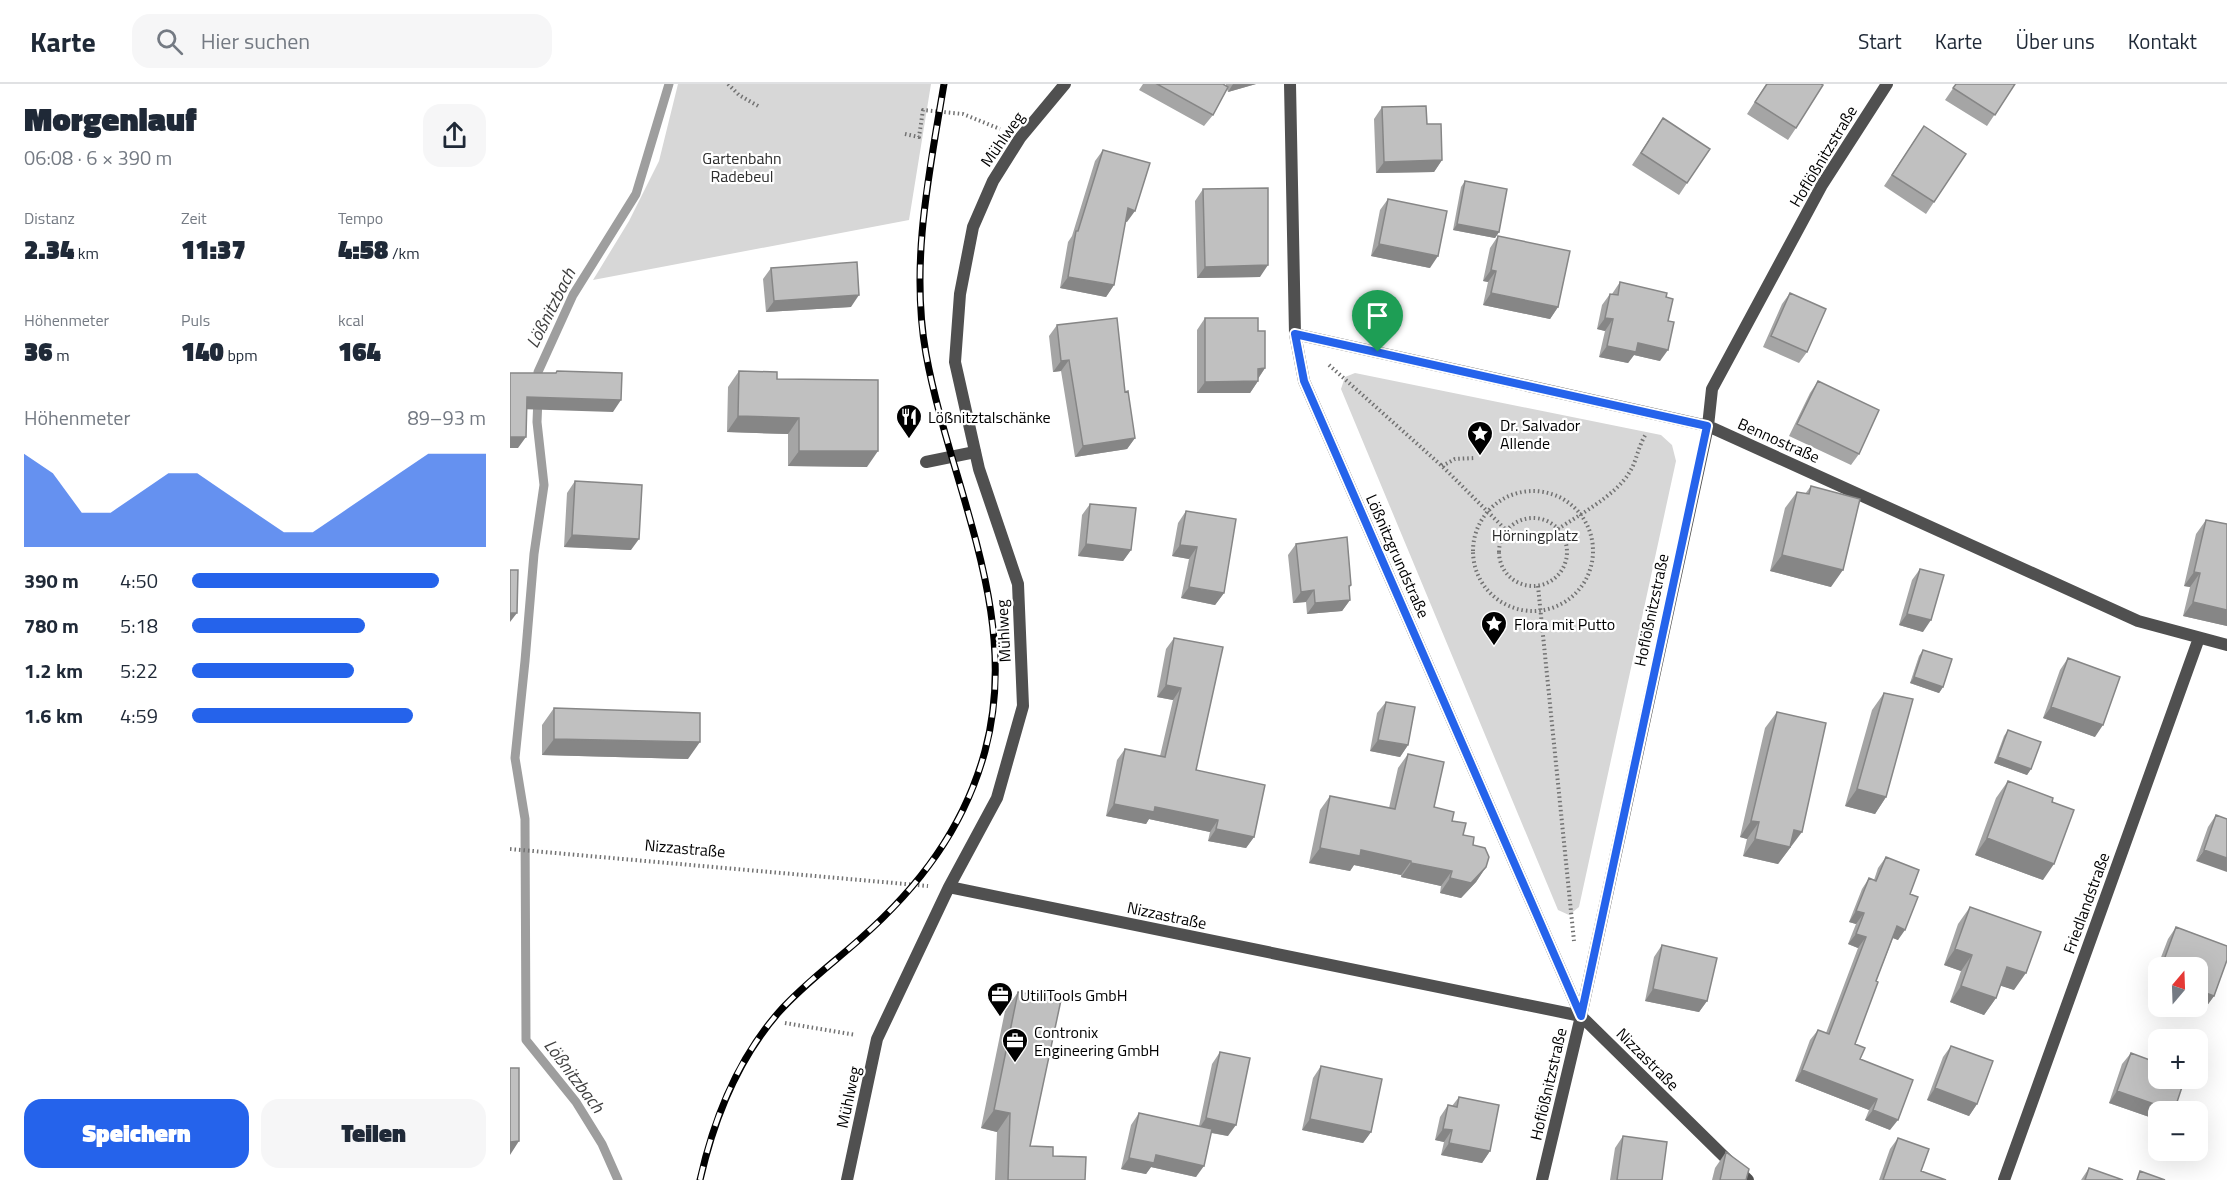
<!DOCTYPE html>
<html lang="de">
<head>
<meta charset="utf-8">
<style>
	:root { --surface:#fff; --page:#f6f6f7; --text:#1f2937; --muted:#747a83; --line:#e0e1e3; --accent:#2563eb }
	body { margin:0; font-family:"Titillium Web",sans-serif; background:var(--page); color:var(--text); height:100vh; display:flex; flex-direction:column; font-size:22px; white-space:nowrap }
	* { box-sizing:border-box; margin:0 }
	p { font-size:20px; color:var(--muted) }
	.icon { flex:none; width:33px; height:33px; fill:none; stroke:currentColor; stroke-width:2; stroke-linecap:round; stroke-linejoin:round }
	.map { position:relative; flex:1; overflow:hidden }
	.side { display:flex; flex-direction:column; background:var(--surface); width:510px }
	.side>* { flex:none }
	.needle { width:39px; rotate:19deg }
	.fabs { position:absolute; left:1638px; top:873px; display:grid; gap:12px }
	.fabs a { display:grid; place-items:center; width:60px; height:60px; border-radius:12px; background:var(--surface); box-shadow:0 6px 24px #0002; font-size:30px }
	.pin { position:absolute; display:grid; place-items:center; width:51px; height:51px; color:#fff; margin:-62px -26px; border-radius:50% 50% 50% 0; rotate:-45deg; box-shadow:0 0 6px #0007 }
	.pin .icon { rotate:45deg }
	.round { display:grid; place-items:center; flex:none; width:63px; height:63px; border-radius:18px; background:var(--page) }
	.overview { display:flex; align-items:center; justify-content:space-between; height:102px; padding:0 24px }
	h1 { font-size:33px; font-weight:800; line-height:45px }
	.metrics { display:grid; grid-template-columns:repeat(3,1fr); gap:9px; height:102px; padding:6px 24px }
	.metrics div { display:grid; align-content:center }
	.metrics b { font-size:26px; font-weight:800 }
	.metrics small { font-size:16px; font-weight:400 }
	.metrics p { font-size:16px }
	.chart { height:168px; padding:12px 24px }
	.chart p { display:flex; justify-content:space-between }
	.chart svg { width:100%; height:108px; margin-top:6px; fill:var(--accent); opacity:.7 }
	.action { display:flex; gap:12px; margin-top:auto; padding:12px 24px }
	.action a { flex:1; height:69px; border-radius:18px; background:var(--accent); color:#fff; font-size:24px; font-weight:800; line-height:69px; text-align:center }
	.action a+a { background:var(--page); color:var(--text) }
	ul { padding:0 24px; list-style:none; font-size:20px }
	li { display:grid; grid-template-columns:96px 72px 1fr; align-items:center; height:45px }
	li i { height:15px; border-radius:8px; background:var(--accent) }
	header { display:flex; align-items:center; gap:36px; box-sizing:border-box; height:84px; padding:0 30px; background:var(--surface); border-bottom:2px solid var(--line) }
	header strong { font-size:28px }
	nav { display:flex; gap:33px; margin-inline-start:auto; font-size:21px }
	.search { width:420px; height:54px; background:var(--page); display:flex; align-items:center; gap:15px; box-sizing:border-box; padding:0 21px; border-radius:18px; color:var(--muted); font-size:22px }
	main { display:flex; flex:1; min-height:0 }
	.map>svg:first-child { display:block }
</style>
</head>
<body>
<header>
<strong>Karte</strong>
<div class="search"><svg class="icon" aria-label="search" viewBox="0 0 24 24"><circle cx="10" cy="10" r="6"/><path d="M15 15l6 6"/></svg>Hier suchen</div>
<nav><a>Start</a><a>Karte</a><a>Über uns</a><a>Kontakt</a></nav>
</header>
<main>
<section class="side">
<div class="overview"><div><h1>Morgenlauf</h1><p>06:08 · 6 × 390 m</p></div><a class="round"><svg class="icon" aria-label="share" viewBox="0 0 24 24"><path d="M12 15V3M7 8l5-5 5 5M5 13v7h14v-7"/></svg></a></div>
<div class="metrics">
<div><p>Distanz</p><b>2.34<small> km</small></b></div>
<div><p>Zeit</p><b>11:37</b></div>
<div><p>Tempo</p><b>4:58<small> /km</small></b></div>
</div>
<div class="metrics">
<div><p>Höhenmeter</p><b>36<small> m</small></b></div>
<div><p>Puls</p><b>140<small> bpm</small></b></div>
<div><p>kcal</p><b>164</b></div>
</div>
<div class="chart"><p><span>Höhenmeter</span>89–93 m</p>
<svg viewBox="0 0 160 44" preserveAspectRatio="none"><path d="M0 44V6L10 14L20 30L30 30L40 22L50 14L60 14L70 22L80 30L90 38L100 38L110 30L120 22L130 14L140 6L150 6L160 6V44z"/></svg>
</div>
<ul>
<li><b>390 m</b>4:50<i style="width:84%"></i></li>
<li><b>780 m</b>5:18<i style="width:59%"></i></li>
<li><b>1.2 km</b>5:22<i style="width:55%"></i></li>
<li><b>1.6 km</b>4:59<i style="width:75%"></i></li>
</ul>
<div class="action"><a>Speichern</a><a>Teilen</a></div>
</section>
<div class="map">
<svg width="1717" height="1096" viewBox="0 0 1717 1096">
	<rect width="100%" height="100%" fill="#fff"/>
	<!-- green -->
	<path fill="#d7d7d7" d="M168,0H421L399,136L83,196L119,137L149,77Z
		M845,289L1151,351L1162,361L1166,377L1069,823L1059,831L1048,826L831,305L835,293Z"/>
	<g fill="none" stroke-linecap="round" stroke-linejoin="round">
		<!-- stream -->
		<path stroke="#9e9e9e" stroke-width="9" d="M28,300V288L63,211L126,110L159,0
			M28,314L27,338L34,401L24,470L15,577L5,674L15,735L16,956L66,1018L92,1060L108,1096"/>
		<!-- path -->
		<path stroke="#727272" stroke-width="4" stroke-dasharray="1.5 3" stroke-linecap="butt" d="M218,0L229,11L250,23
			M395,50L409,53L413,26L453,30L490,45
			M819,281L932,382L996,446
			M932,382L945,375L965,374
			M963 467a60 60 0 1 1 120 0a60 60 0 1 1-120 0Z
			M989 468a34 34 0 1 1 68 0a34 34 0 1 1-68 0Z
			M1048,445C1069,431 1106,411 1119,389C1127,377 1128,362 1136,350
			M1028,502L1064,857
			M0,765L418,802
			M275,939L346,951"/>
		<!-- service -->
		<path stroke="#505050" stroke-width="12" d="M416,378L465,368"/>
		<!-- minor -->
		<path stroke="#505050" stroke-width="12" d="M780,0L785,250L794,297L1071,932
			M785,250L1198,342L1628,537L1717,561
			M439,803L1071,932L1238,1096
			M337,1096L367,955L439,803L487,714L513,622L508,500L469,385L445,278L450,210L463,143L483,97L510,54L555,0
			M1032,1096L1071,932L1198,342L1202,305L1312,101L1377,0
			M1494,1096L1689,554"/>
		<defs>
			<path id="rail" d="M190,1096C204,1034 227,976 269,928C293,901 323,879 350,855C409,803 454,744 475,667C512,530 440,402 416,270C400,180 419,90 434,0"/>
		</defs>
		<!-- rail casing -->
		<use href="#rail" stroke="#000" stroke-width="7"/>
		<!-- rail -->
		<use href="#rail" stroke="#fff" stroke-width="4.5" stroke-dasharray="14" stroke-linecap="butt"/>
	</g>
	<!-- wall -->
	<path fill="#a5a5a5" d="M633,0H713L716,2V0H746L718,8L717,5L703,31L694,42L629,6Z
		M1256,0H1311L1286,44L1278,56L1237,30Z
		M1446,0H1505L1477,42L1435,16Z
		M872,23L917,40L932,76L924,88L866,89L864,35Z
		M1153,34L1177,99L1169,111L1122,81Z
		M1406,54L1424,118L1416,130L1374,102Z
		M593,66L617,138L615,137L604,201L596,213L550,204L558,158L562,152L585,77Z
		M955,97L989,148L985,154L943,146L951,103Z
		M693,105L750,193L687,194L685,117Z
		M878,115L920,184L861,172L870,126Z
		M988,152L1048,223L1040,235L973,221L978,198L973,197L980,164Z
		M261,184L341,223L256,228L253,195Z
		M1110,198L1156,213L1150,277L1124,271L1118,279L1089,273L1095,247L1087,245L1092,221L1100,210H1102Z
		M1280,209L1297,268L1289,279L1253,263L1272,220Z
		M695,234L748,247L755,284L748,295V297L740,309H687V246Z
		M547,241L615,308L625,354L617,365L565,373L551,287L543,288L539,252Z
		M229,287L267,295L357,383L278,382V350L217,348L218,303Z
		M1308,297L1349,370L1341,381L1279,352L1300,309Z
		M65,397L121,466L54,463L57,409Z
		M1301,402L1321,503L1260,487L1275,424L1287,408L1295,410Z
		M580,420L621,466L613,477L568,472L572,431Z
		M676,427L714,509L705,521L671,514L679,475L662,472L668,439Z
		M1696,436L1717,440V542L1673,532L1680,503L1674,502L1686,450Z
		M786,460L841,501L839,505L840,516L832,527L797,530L796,518L783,519L778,471Z
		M1410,485L1413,548L1389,541L1402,496Z
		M664,554L686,686L744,753L736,764L698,757L700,748L639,735L636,740L596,732L607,676L615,665L650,672L663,616L647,613L656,565Z
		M1413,566L1433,603L1429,609L1400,599L1409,572Z
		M1558,574L1585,653L1533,634L1550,586Z
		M1374,609L1376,713L1365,730L1335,722L1362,626Z
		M876,618L898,661L890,673L860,667L867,629Z
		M44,624L178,675L32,671V641Z
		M1267,628L1280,764L1268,780L1233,772L1237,755L1230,753L1255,644Z
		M1498,646L1521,685L1517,691L1484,679L1494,652Z
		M898,670L924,723L942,737L976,783L966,798L951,814L930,809L931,802L891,793V791L844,781L840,787L799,779L810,726L820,712L879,724L888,684Z
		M1498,697L1542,718L1533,796L1465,771L1486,714Z
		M1706,731L1717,735L1686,777L1698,743Z
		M1376,773L1400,810L1388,856L1383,854L1366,897L1345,960L1350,975L1380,1046L1355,1036L1359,1026L1285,997L1300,956L1308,946L1316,949L1348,864L1338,860L1346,840L1339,838L1352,805L1359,794L1364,796L1368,784Z
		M1460,823L1504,906L1490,901L1486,914L1474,931L1440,918L1451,887L1434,881L1448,840Z
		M1666,843L1717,862V876L1704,912L1696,923L1688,920V884H1648V905L1640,902L1658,855Z
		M1152,861L1197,917L1189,928L1135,917L1144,873Z
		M508,908L520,1062L543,1072L575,1096H485L487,1048L471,1044L495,927Z
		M1441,962L1467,1020L1459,1032L1417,1016L1433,973Z
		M710,968L718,1052L701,1049L686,1093L641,1083L636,1090L611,1085L621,1041L629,1029L689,1042L702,980Z
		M1621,969L1648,1028V1036L1599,1019L1612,980Z
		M811,982L861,1048L853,1059L792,1046L803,994Z
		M949,1013L980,1067L972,1079L931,1071L934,1058L925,1056L930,1033L938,1021L942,1022Z
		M1113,1052L1152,1096H1100L1105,1064Z
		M1388,1054L1411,1087L1436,1096H1369L1380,1065Z
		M1216,1068L1236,1096H1202L1205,1084Z
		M1579,1084L1613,1096H1571Z"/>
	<!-- shaded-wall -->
	<path fill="#868686" d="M723,0H746L718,8Z
		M932,76L924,88L866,89L874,78Z
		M618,124L625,127L617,138L610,136Z
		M947,140L989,148L985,154L943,146Z
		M869,160L928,172L920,184L861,172Z
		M758,181L750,193L687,194L695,183Z
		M981,186L986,187L978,198L973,197Z
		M558,193L604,201L596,213L550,204Z
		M981,209L1048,223L1040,235L973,221Z
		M349,211L341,223L256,228L264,217Z
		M1095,234L1103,235L1095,247L1087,245Z
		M1128,259L1158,266L1150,277L1124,271L1118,279L1089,273L1097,262Z
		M559,276L551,287L543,288L551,277Z
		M755,284L747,296L748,285Z
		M748,297L740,309H687L695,298Z
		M17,313L111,316L103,328L9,325Z
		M228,332L289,334L278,350L217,348Z
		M0,353H16L8,364H0Z
		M625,354L617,365L565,373L573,362Z
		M289,367H368L357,383L278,382Z
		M62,451L129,455L121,466L54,463Z
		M576,460L621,466L613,477L568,472Z
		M670,461L687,463L679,475L662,472Z
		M1272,471L1333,486L1321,503L1260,487Z
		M1684,488L1690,489L1680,503L1674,502Z
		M679,503L714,509L705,521L671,514Z
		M804,506L796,518L783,519L791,508Z
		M840,516L832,527L797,530L805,519Z
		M1683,518L1717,526V542L1673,532Z
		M0,529H7L0,538Z
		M1397,530L1421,536L1413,548L1389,541Z
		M1404,593L1433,603L1429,609L1400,599Z
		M656,601L671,604L663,616L647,613Z
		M1541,623L1593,641L1585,653L1533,634Z
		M44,655L190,658L178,675L32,671Z
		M868,656L898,661L890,673L860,667Z
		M1488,673L1521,685L1517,691L1484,679Z
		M1347,705L1376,713L1365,730L1335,722Z
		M604,720L645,723L708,736L700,748L639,735L636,740L596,732Z
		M1241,737L1249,738L1237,755L1230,753Z
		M706,745L744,753L736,764L698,757Z
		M1284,746L1292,748L1268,780L1233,772L1245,755Z
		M1477,754L1544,780L1533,796L1465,771Z
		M810,764L851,766L901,777L891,791L844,781L840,787L799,779Z
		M1694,766L1717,774V788L1686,777Z
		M901,779L942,787L931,802L891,793Z
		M976,783L966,798L951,814L930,809L940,794Z
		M1346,827L1354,829L1346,840L1339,838Z
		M1387,842L1395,846L1388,856L1380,853Z
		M1346,850L1356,853L1348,864L1338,860Z
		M1445,865L1462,871L1451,887L1434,881Z
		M1497,883L1516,889L1504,906L1485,900Z
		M1648,891V905L1640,902Z
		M1451,902L1486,914L1474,931L1440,918Z
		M1143,905L1197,917L1189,928L1135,917Z
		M1688,906L1704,912L1696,923L1688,920Z
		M1292,986L1367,1015L1359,1026L1285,997Z
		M1425,1004L1467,1020L1459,1032L1417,1016Z
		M1607,1007L1664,1027L1648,1028V1036L1599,1019Z
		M484,1026L500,1029L487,1048L471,1044Z
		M1363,1026L1388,1036L1380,1046L1355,1036Z
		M696,1034L726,1041L718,1052L688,1046Z
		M800,1035L861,1048L853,1059L792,1046Z
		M933,1045L942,1046L934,1058L925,1056Z
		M9,1057L0,1071V1058Z
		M939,1059L980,1067L972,1079L931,1071Z
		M646,1071L694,1082L686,1093L641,1083L636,1090L611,1085L619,1074Z"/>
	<!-- building -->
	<path fill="#c0c0c0" stroke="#868686" stroke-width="1.5" d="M647,0H713L718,3L703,31Z
		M1257,0H1311L1313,1L1286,44L1245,18Z
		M1446,0H1505L1485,31L1443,4Z
		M916,22L917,40H931L932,76L874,78L872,23Z
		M1153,34L1200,65L1177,99L1131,69Z
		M1414,42L1456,70L1424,118L1382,91Z
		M593,66L640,79L625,127L618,124L604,201L558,193L566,147H568Z
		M955,97L997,105L989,148L947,140Z
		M758,104V181L695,183L693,105Z
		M878,115L937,127L928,172L869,160Z
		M988,152L1060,167L1048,223L981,209L986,187L981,186Z
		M347,178L349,211L264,217L261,184Z
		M1110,198L1157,209L1156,213L1163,215L1158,237L1164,238L1158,266L1128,259L1126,268L1097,262L1103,235L1095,234L1100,210L1108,211Z
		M1280,209L1316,225L1297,268L1261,252Z
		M607,234L615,308L618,307L625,354L573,362L559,276L551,277L547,241Z
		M695,234H748V247H755V284L748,285V297L695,298Z
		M47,287L112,289L111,316L17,313L16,353H0V289H46Z
		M229,287L267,288V295L368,296V367H289V334L228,332Z
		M1308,297L1369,326L1349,370L1287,340Z
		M65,397L132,401L129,455L62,451Z
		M1301,402L1350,415L1333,486L1272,471L1287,408L1299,410Z
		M580,420L626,424L621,466L576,460Z
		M676,427L726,435L714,509L679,503L687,463L670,461Z
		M1696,436L1717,440V526L1683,518L1690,489L1684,488Z
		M837,453L841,501L839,502L840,516L805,519L804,506L791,508L786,460Z
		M1410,485L1434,491L1421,536L1397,530Z
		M0,486H8L7,529H0Z
		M664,554L713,563L686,686L755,701L744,753L706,745L708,736L645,723L644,728L604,720L615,665L655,673L671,604L656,601Z
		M1413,566L1442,575L1433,603L1404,593Z
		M1558,574L1610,593L1593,641L1541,623Z
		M1374,609L1403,615L1376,713L1347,705Z
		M876,618L905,623L898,661L868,656Z
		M44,624L190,629V658L44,655Z
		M1267,628L1316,639L1292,748L1284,746L1280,763L1245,755L1249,738L1241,737Z
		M1498,646L1531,658L1521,685L1488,673Z
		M898,670L934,678L924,723L944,728L942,737L956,739L953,751L964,753L963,761L975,764L979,773L976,783L961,799L940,794L942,787L901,779V777L851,766L850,772L810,764L820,712L885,725Z
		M1498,697L1543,714L1542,718L1564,726L1544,780L1477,754Z
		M1706,731L1717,735V774L1694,766Z
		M1376,773L1409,786L1400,810L1408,813L1395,846L1387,842L1366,897L1368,898L1345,960L1355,964L1350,975L1403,996L1388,1036L1363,1026L1367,1015L1292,986L1308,946L1319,950L1356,853L1346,850L1354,829L1346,827L1359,794L1366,797Z
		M1460,823L1531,848L1516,889L1497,883L1486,914L1451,902L1462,871L1445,865Z
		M1666,843L1717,862V876L1704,912L1688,906V884H1651Z
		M1152,861L1207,874L1197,917L1143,905Z
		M508,908L551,916L520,1062L543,1063V1072L576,1073L575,1096H498L500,1029L484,1026Z
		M1441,962L1483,977L1467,1020L1425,1004Z
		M710,968L740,974L726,1041L696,1034Z
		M1621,969L1648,979V994H1675L1664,1027L1607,1007Z
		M811,982L872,995L861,1048L800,1035Z
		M0,984H9V1057L0,1058Z
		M949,1013L989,1021L980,1067L939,1059L942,1046L933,1045L938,1021L947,1023Z
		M629,1029L702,1045L694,1082L646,1071L644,1079L619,1074Z
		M1113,1052L1157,1058L1152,1096H1107Z
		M1388,1054L1419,1065L1411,1087L1436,1096H1373Z
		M1216,1068L1239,1085L1236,1096H1210Z
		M1579,1084L1613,1096H1575Z
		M1630,1087L1655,1096H1627Z"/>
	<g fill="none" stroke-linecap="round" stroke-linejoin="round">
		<defs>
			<path id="route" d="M785,250L1197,342L1071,932L794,297Z"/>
		</defs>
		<!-- route casing -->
		<use href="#route" stroke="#fff" stroke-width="12"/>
		<!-- route -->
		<use href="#route" stroke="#2563eb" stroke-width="8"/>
	</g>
	<!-- icons -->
	<defs>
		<symbol id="restaurant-pin" viewBox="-11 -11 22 30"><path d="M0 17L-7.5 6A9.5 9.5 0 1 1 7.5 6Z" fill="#000" stroke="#fff"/><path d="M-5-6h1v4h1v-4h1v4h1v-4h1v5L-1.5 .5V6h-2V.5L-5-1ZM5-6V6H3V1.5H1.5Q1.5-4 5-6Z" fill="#fff"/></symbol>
		<symbol id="sight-pin" viewBox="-11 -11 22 30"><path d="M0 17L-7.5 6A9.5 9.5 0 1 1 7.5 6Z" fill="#000" stroke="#fff"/><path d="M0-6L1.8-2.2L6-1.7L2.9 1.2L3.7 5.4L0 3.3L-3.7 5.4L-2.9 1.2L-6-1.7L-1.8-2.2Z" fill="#fff"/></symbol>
		<symbol id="office-pin" viewBox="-11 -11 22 30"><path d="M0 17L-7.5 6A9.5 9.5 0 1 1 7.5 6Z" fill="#000" stroke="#fff"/><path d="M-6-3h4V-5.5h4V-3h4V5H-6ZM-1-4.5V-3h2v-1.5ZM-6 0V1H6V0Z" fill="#fff"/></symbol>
	</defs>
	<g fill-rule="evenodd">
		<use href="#restaurant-pin" x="384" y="318" width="30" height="40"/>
		<use href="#sight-pin" x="955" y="335" width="30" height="40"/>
		<use href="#sight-pin" x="969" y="525" width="30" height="40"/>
		<use href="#office-pin" x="475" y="896" width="30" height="40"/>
		<use href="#office-pin" x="490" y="942" width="30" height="40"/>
	</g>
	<g text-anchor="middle" stroke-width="4.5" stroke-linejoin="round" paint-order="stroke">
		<!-- street labels -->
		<g font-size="16" fill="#000" stroke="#fff">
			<text transform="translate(492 55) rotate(-55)" y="6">Mühlweg</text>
			<text transform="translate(1313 72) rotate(-59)" y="6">Hoflößnitzstraße</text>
			<text transform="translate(1269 356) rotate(24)" y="6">Bennostraße</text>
			<text transform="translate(888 472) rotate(66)" y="6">Lößnitzgrundstraße</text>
			<text transform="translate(1141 526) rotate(-78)" y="6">Hoflößnitzstraße</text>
			<text transform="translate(493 547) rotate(-93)" y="6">Mühlweg</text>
			<text transform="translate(175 764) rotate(5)" y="6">Nizzastraße</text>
			<text transform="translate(1576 819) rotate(-70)" y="6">Friedlandstraße</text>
			<text transform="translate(657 831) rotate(12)" y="6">Nizzastraße</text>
			<text transform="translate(1138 975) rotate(45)" y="6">Nizzastraße</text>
			<text transform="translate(1038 1000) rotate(-77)" y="6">Hoflößnitzstraße</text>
			<text transform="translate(338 1013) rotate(-78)" y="6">Mühlweg</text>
		</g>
		<!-- park labels -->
		<g font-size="16" fill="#2e2e2e" stroke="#fff">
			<text x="232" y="80">Gartenbahn<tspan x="232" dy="18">Radebeul</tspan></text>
			<text x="1025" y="457">Hörningplatz</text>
		</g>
		<!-- poi labels -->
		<g font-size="16" fill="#000" stroke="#fff" text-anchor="start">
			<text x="418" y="339">Lößnitztalschänke</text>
			<text x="990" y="347">Dr. Salvador<tspan x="990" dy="18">Allende</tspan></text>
			<text x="1004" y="546">Flora mit Putto</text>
			<text x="510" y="917">UtiliTools GmbH</text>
			<text x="524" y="954">Contronix<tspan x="524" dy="18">Engineering GmbH</tspan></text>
		</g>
		<!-- water labels -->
		<g font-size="18" font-style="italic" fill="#3f3f3f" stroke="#fff">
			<text transform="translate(41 224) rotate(-63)" y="6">Lößnitzbach</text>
			<text transform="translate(64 992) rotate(53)" y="6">Lößnitzbach</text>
		</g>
	</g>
</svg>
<div class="fabs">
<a><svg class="needle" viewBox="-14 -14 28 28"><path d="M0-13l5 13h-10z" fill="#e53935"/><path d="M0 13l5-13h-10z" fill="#747a83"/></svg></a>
<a>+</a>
<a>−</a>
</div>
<div class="pin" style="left:868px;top:268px;background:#1e9e55"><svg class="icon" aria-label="arrive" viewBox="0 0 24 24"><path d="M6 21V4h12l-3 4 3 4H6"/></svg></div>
</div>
</main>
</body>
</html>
